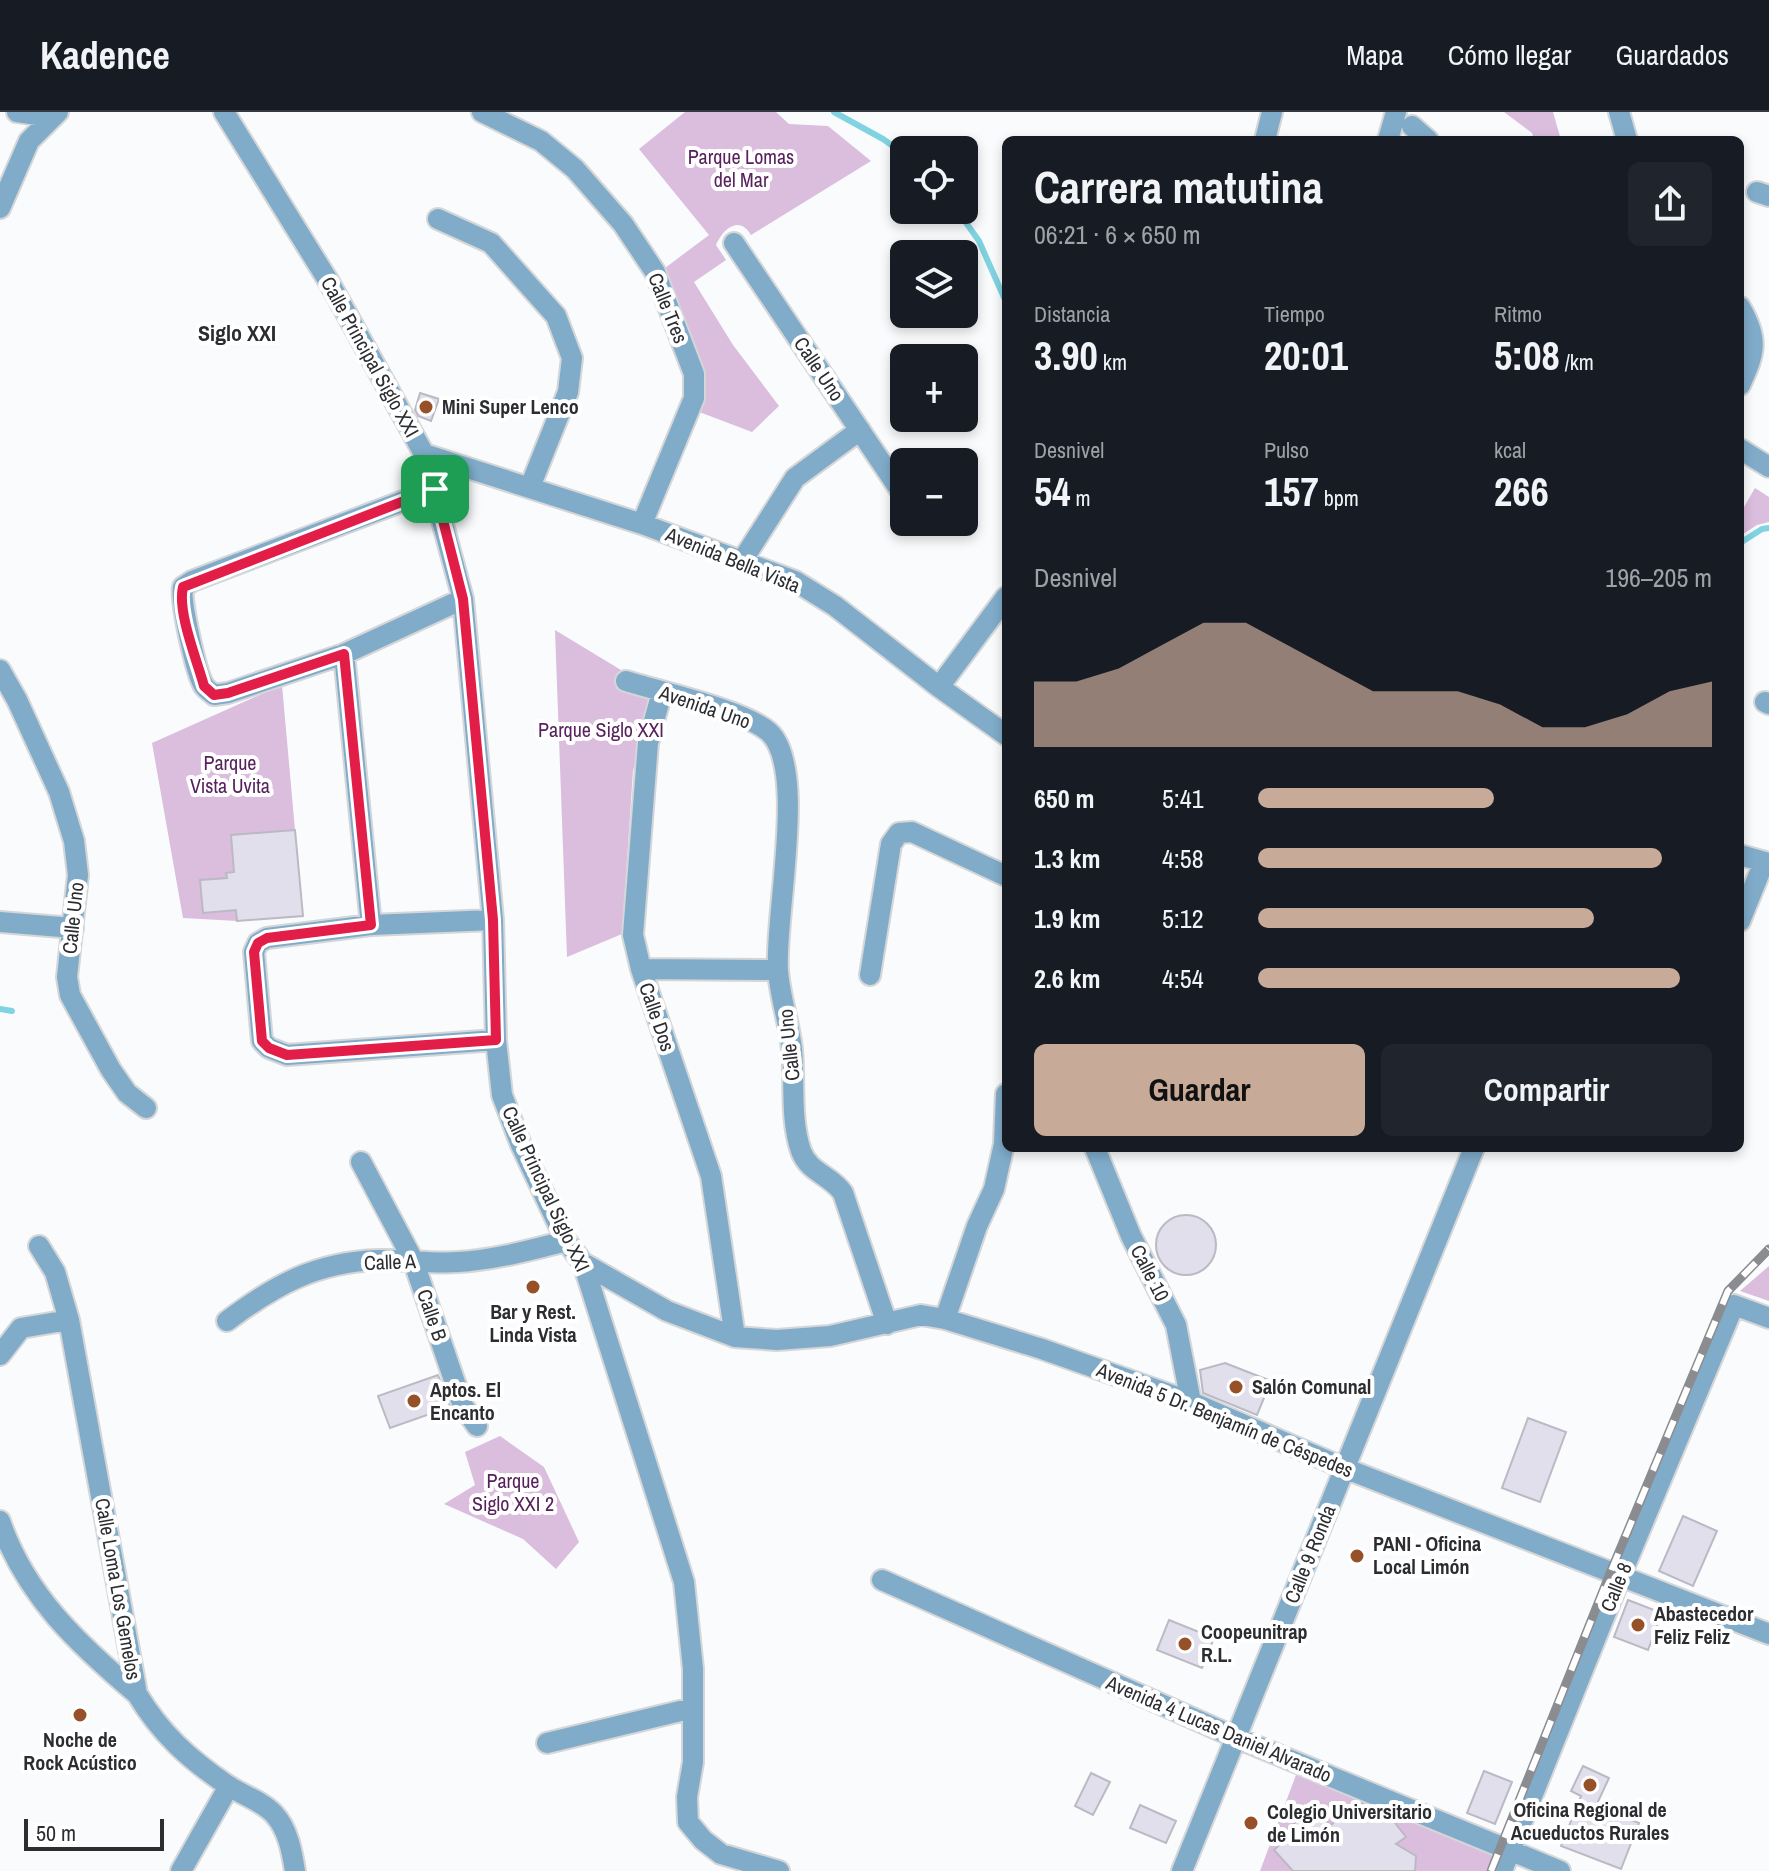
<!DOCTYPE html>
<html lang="es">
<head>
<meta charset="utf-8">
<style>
	:root { --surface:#171b24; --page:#20242c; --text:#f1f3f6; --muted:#9ea1a6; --line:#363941; --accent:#c8aa99 }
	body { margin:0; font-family:"Archivo Narrow",sans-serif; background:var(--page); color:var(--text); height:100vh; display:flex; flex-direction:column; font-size:30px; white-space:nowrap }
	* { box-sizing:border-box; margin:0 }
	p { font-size:26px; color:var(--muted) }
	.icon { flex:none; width:44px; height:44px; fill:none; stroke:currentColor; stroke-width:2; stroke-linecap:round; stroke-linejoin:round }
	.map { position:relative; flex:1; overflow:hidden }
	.drawer { position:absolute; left:1002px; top:24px; width:742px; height:1016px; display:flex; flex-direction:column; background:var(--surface); border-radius:12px; box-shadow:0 4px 12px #0003 }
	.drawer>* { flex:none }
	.controls { position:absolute; left:890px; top:24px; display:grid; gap:16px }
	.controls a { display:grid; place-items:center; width:88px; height:88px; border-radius:12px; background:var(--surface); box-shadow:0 4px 12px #0003; font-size:40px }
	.scale { position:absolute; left:24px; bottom:20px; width:140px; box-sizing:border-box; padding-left:8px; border:4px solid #2b2d31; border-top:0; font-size:22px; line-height:28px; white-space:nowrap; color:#2b2d31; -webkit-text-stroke:6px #fff; paint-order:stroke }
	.pin { position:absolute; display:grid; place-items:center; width:68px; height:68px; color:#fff; margin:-34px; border-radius:16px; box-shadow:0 4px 12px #0006 }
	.round { display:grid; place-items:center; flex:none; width:84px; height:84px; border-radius:12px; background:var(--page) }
	.head { display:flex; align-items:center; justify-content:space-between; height:136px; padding:0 32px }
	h1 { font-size:44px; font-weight:800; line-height:60px }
	.stats { display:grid; grid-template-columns:repeat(3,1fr); gap:12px; height:136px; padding:8px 32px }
	.stats div { display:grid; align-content:center }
	.stats b { font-size:40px; font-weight:800 }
	.stats small { font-size:22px; font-weight:400 }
	.stats p { font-size:22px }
	.chart { height:224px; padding:16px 32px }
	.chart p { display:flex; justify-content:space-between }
	.chart svg { width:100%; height:144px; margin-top:8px; fill:var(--accent); opacity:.7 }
	.primary-button { display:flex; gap:16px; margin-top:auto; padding:16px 32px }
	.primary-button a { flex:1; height:92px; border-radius:12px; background:var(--accent); color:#111; font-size:32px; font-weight:800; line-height:92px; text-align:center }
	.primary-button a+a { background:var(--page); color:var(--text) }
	ul { padding:0 32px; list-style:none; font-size:26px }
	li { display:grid; grid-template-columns:128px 96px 1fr; align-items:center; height:60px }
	li i { height:20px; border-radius:10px; background:var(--accent) }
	header { display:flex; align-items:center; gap:48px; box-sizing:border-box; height:112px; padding:0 40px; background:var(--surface); border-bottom:2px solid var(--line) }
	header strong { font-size:38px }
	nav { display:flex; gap:44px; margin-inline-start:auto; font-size:28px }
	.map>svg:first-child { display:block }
</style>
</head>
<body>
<header>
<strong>Kadence</strong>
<nav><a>Mapa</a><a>Cómo llegar</a><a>Guardados</a></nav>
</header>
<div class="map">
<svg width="1769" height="1759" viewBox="0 0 1769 1759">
	<rect width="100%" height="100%" fill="#fafbfd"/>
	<!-- green -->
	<path fill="#dbbdde" d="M685,0H776L789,12L828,14L871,49L751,123C739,103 723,117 716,133L726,148L694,170L733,233L779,294L752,320L694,298L661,159L709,123L639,37Z
		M1504,0H1553L1561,28H1534L1532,21Z
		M1755,376L1769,385V410L1757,413L1740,424V402Z
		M555,518L621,558L616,576L653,589L633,659L622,822L567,845Z
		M282,573L295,718L231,723L234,761H226L227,766L201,768L236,798L237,809L183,806L152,631Z
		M1769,1154V1189L1740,1179Z
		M500,1324L544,1355L579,1430L556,1457L523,1427L444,1392L475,1373L465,1340Z
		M1296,1663L1494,1742L1486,1759H1260Z"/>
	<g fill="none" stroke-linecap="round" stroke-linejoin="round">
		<!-- stream -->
		<path stroke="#80d3e0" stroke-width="6" d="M834,0L883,27L904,42
			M957,98L979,129L1006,190
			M1740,431L1762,417L1769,416
			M0,897L12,899"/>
	</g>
	<!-- building -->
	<path fill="#e2dfec" stroke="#bbb9c4" stroke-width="2" d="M420,281L439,287L431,309L418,304L415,298Z
		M295,718L303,804L237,809L236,798L203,801L200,768L227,766L226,761L234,760L231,723Z
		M1156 1133a30 30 0 1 1 60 0a30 30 0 1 1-60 0Z
		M1225,1251L1271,1269L1257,1303L1203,1281L1200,1258Z
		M438,1263L450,1295L390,1316L378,1284Z
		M1528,1306L1566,1320L1540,1390L1502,1376Z
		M1683,1404L1717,1419L1693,1474L1659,1459Z
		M1628,1488L1662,1501L1648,1538L1614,1525Z
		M1169,1508L1214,1526L1202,1556L1157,1538Z
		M1583,1654L1609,1666L1596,1694L1639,1711L1621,1757L1561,1734L1581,1684L1571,1679Z
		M1484,1659L1512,1670L1495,1712L1467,1701Z
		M1091,1661L1110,1670L1093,1703L1075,1694Z
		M1356,1689L1388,1702L1406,1725L1396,1732L1416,1744L1415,1759H1293L1274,1738L1291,1722L1287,1718L1312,1695L1331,1713Z
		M1140,1693L1176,1709L1166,1731L1130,1716Z"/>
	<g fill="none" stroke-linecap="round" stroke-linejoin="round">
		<defs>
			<path id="minor" d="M17,0L51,5
				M224,0L329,170L424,342L463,487L493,808L496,928L502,983L521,1033L566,1129L583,1151L684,1470L693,1557V1650L687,1685L688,1710L703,1728L721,1742L779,1759
				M482,0L541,29L575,57L623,112L655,160L694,262V286L642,412
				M1619,0L1627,28
				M1412,14L1428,28
				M1265,28L1272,0
				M1388,28L1396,0
				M1757,80L1769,84
				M0,96L29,29L58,0
				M438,107L491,131L556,204L572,246L568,280L530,375
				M734,131L904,384
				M1740,195C1759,227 1755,241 1740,273
				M1740,337L1769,355
				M424,342L642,412L795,469L835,494L939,575L1006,623
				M435,377L192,469L183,475C180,488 196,562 204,574C207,578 211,580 214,583L228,581L344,542L463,487
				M742,449L795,366L860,318
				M344,542L371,813
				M0,558L17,588L59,680L74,729L78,763L67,865L70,883L111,958L127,981L146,996
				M626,569C661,580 744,598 769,620C808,656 774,805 778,859C780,885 789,911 792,937C795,970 790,1007 801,1039C809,1061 831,1063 843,1081L887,1212
				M939,575L1006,485
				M662,580L648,631L633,823L641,857L711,1064L735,1225
				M1765,590L1769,592
				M1740,743L1769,751
				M493,808L371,813L267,826L258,831L254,840L262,929L269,936L287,943L496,928
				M1740,809L1764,750
				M0,810L73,816
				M641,857L778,858
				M870,863L891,732L899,721L912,720L1006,764
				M1095,1036L1131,1124L1176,1213L1191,1290
				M361,1050L413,1148L463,1294L477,1314
				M39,1134L55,1160L69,1208L137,1582C161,1622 189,1647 227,1673C242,1683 262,1689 274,1702C288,1717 292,1740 295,1759
				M583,1151L667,1199L735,1225L777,1228L830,1224L921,1203L945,1207L1042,1237L1191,1290L1344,1356L1769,1522
				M945,1207L977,1114L994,1077L1004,1032L1006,982
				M227,1209C275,1173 316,1150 378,1148C404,1147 431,1152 458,1150C495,1148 530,1138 566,1129
				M0,1243L21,1216L69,1208
				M0,1409C25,1483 79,1533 137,1582
				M882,1468L1237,1626L1560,1759
				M547,1631L693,1596
				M181,1759L229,1674
				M1182,1759L1474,1036
				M1502,1759L1621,1463L1734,1193L1769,1206"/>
		</defs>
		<!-- minor casing -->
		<use href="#minor" stroke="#d5d6d8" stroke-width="24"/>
		<!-- minor -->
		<use href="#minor" stroke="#80acca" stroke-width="20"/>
		<defs>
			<path id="rail" d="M1491,1759L1611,1459L1728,1179L1769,1137"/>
		</defs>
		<!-- rail casing -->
		<use href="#rail" stroke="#8b8c90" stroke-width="9"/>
		<!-- rail -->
		<use href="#rail" stroke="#fff" stroke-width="6" stroke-dasharray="18" stroke-linecap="butt"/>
	</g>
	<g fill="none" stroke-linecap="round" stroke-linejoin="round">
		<defs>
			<path id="route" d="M435,377L463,487L493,808L496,928L287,943L269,936L262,929L254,840L258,831L267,826L371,813L344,542L228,581L214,583L204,574C197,548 177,500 183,475Z"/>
		</defs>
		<!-- route casing -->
		<use href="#route" stroke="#fff" stroke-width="16"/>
		<!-- route -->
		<use href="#route" stroke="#e11d48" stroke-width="10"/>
	</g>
	<!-- markers -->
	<g fill="#975128" stroke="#fff" stroke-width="3">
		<circle cx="426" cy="295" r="8"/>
		<circle cx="533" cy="1175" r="8"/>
		<circle cx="1236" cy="1275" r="8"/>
		<circle cx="414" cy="1289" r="8"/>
		<circle cx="1357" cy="1444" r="8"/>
		<circle cx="1638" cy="1513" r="8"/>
		<circle cx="1185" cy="1532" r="8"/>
		<circle cx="80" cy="1603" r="8"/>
		<circle cx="1590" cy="1673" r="8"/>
		<circle cx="1251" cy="1711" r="8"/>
	</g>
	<g text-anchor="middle" stroke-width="8" stroke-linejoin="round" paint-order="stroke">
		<!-- park labels -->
		<g font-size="20" fill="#56215c" stroke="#fff">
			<text x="741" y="52">Parque Lomas<tspan x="741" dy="23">del Mar</tspan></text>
			<text x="601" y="625">Parque Siglo XXI</text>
			<text x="230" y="658">Parque<tspan x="230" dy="23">Vista Uvita</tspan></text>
			<text x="513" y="1376">Parque<tspan x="513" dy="23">Siglo XXI 2</tspan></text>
		</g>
		<!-- street labels -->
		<g font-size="20" fill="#2b2d31" stroke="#fff">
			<text transform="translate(668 196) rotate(68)" y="7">Calle Tres</text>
			<text transform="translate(370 245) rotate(61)" y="7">Calle Principal Siglo XXI</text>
			<text transform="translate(819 257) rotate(56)" y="7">Calle Uno</text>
			<text transform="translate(733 448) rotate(22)" y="7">Avenida Bella Vista</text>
			<text transform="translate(705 595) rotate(19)" y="7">Avenida Uno</text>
			<text transform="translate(73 806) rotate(-84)" y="7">Calle Uno</text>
			<text transform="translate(657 905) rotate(71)" y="7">Calle Dos</text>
			<text transform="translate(789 933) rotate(-96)" y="7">Calle Uno</text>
			<text transform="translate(546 1077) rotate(65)" y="7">Calle Principal Siglo XXI</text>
			<text transform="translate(390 1150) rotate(-2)" y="7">Calle A</text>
			<text transform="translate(1150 1161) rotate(63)" y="7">Calle 10</text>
			<text transform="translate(432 1203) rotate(71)" y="7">Calle B</text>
			<text transform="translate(1225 1308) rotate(22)" y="7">Avenida 5 Dr. Benjamín de Céspedes</text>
			<text transform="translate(1310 1442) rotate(-68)" y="7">Calle 9 Ronda</text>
			<text transform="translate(1616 1475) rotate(-68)" y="7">Calle 8</text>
			<text transform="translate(118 1477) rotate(80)" y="7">Calle Loma Los Gemelos</text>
			<text transform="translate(1219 1617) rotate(23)" y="7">Avenida 4 Lucas Daniel Alvarado</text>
		</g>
		<!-- poi labels -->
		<g font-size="20" font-weight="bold" fill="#2b2d31" stroke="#fff" text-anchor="start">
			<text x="442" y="302">Mini Super Lenco</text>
			<text x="533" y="1207" text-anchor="middle">Bar y Rest.<tspan x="533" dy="23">Linda Vista</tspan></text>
			<text x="1252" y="1282">Salón Comunal</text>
			<text x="430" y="1285">Aptos. El<tspan x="430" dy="23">Encanto</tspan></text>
			<text x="1373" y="1439">PANI - Oficina<tspan x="1373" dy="23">Local Limón</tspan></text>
			<text x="1654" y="1509">Abastecedor<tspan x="1654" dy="23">Feliz Feliz</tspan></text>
			<text x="1201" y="1527">Coopeunitrap<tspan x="1201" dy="23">R.L.</tspan></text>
			<text x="80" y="1635" text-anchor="middle">Noche de<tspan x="80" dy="23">Rock Acústico</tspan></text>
			<text x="1590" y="1705" text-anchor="middle">Oficina Regional de<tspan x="1590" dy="23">Acueductos Rurales</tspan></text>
			<text x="1267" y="1707">Colegio Universitario<tspan x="1267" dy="23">de Limón</tspan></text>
		</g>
		<!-- neighbourhood labels -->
		<g font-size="22" font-weight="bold" fill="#2b2d31" stroke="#fff">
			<text x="237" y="229">Siglo XXI</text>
		</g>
	</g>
</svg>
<div class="controls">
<a><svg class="icon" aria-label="locate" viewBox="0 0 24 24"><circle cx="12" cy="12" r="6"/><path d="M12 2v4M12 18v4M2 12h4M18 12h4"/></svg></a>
<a><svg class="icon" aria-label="layers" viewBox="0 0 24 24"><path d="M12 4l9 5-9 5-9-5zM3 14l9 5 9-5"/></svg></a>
<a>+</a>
<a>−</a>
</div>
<div class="scale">50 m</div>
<div class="pin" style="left:435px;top:377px;background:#1e9e55"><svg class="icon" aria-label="arrive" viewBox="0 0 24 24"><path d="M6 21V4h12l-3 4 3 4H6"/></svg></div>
<section class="drawer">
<div class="head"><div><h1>Carrera matutina</h1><p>06:21 · 6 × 650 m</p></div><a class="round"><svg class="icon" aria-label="share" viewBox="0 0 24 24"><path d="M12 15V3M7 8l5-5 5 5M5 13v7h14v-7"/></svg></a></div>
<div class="stats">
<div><p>Distancia</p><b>3.90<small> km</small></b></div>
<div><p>Tiempo</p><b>20:01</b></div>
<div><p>Ritmo</p><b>5:08<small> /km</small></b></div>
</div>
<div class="stats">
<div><p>Desnivel</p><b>54<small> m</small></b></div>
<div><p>Pulso</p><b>157<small> bpm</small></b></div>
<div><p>kcal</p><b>266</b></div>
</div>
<div class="chart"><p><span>Desnivel</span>196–205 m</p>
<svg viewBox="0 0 160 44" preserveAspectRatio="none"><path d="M0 44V24L10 24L20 20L30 13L40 6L50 6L60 13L70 20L80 27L90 27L100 27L110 31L120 38L130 38L140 34L150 27L160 24V44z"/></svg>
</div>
<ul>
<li><b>650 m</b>5:41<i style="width:52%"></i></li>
<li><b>1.3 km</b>4:58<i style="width:89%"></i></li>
<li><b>1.9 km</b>5:12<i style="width:74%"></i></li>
<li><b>2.6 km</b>4:54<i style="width:93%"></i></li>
</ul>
<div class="primary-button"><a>Guardar</a><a>Compartir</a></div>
</section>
</div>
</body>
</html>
